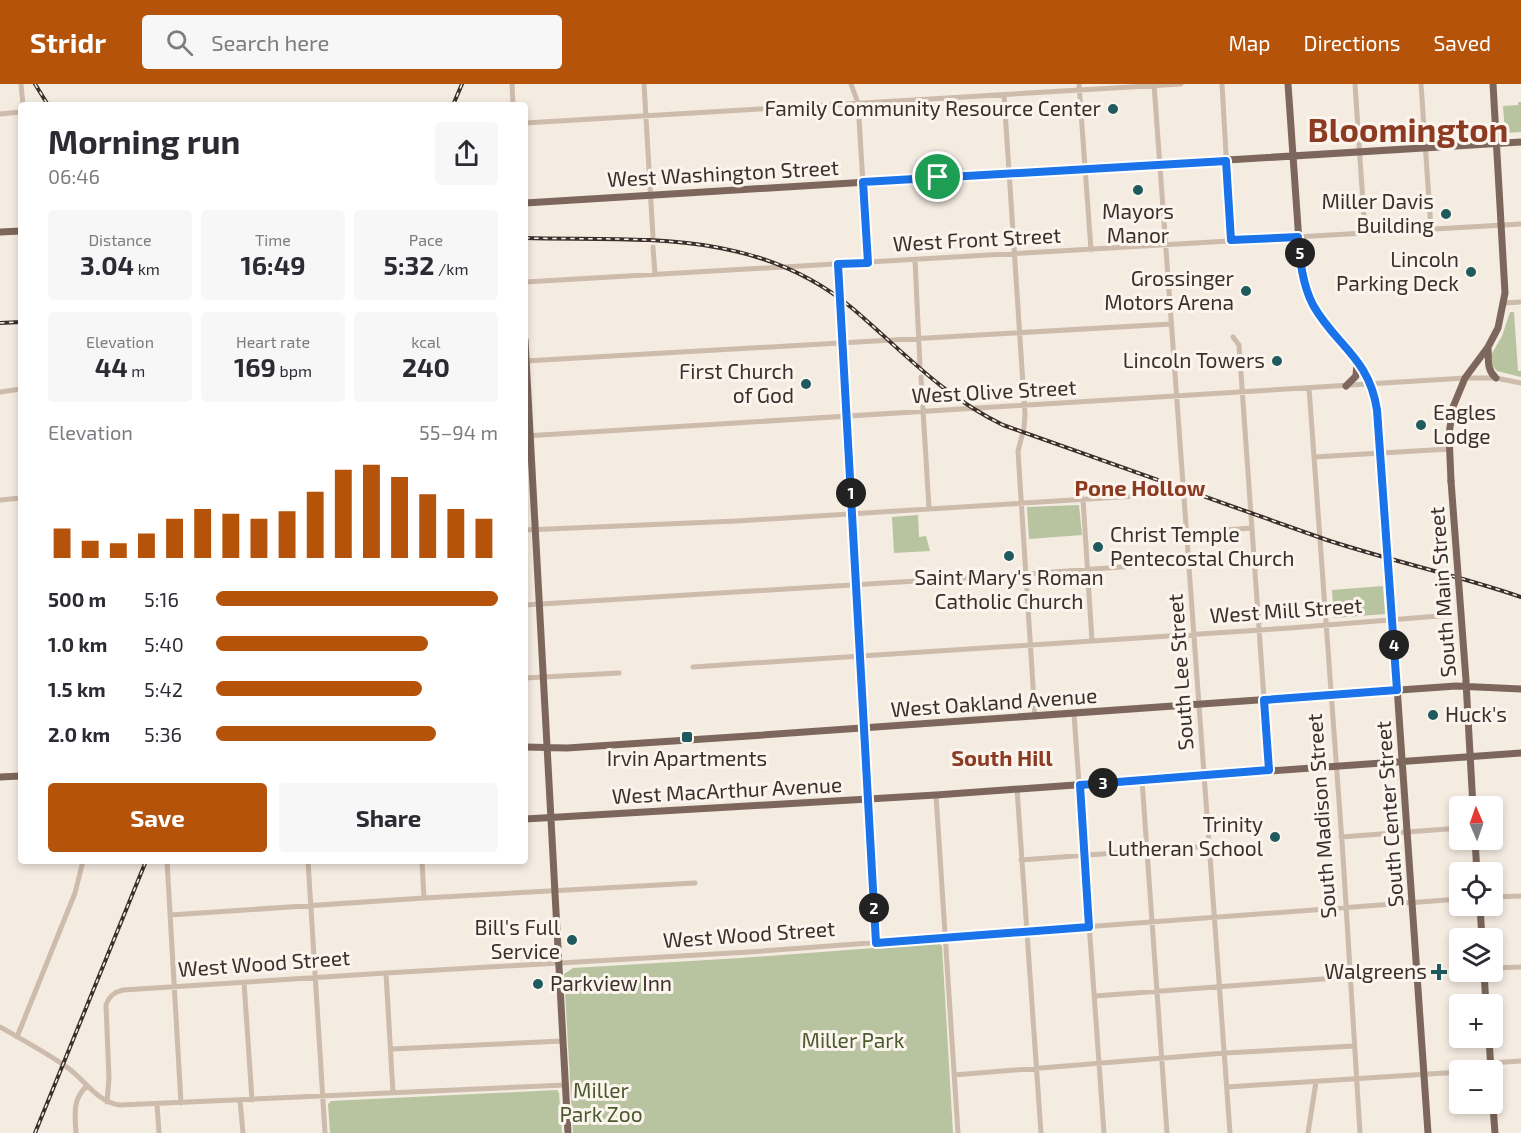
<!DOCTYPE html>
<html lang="en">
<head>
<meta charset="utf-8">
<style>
	:root { --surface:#fff; --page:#f7f7f7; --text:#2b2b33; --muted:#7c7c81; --accent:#b45309 }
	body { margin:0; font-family:"Exo 2",sans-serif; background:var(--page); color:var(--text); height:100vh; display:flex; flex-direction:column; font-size:22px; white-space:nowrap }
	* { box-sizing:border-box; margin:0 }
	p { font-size:20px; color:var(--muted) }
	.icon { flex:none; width:33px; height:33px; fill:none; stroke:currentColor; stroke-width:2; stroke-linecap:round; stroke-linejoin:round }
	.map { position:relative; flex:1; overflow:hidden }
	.panel { position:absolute; left:18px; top:18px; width:510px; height:762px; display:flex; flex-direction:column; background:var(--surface); border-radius:6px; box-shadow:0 3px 9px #0003 }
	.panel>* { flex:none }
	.needle { width:39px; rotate:358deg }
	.buttons { position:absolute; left:1449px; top:712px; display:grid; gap:12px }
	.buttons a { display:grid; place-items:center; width:54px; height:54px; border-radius:6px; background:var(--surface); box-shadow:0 3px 9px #0003; font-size:30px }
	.pin { position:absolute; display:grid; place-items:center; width:51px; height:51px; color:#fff; margin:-26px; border:3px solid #fff; border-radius:50%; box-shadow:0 2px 6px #0007 }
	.km { position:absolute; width:30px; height:30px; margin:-15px; border-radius:50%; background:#222; color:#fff; font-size:16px; line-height:30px; text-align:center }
	.round { display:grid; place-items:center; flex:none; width:63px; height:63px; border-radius:6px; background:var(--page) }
	.headline { display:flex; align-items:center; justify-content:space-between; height:102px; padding:0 30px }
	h1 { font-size:33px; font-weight:700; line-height:45px }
	.figures { display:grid; grid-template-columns:repeat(3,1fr); gap:9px; height:102px; padding:6px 30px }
	.figures div { display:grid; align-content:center; border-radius:6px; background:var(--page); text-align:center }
	.figures b { font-size:26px; font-weight:700 }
	.figures small { font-size:16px; font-weight:400 }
	.figures p { font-size:16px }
	.chart { height:168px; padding:12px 30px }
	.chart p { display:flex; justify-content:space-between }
	.chart svg { width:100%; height:108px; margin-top:6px; stroke:var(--accent); stroke-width:6 }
	.action { display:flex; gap:12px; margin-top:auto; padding:12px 30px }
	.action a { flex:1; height:69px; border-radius:6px; background:var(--accent); color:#fff; font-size:24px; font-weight:700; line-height:69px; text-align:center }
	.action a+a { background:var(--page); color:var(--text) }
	ul { padding:0 30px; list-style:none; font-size:20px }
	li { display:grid; grid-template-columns:96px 72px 1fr; align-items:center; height:45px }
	li i { height:15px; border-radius:8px; background:var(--accent) }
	header { display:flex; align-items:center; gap:36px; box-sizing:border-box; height:84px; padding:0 30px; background:var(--accent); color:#fff }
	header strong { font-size:28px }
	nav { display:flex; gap:33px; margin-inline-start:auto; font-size:21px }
	.search { width:420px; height:54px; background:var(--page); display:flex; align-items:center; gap:15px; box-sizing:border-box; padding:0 21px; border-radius:6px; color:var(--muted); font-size:22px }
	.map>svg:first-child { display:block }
</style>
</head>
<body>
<header>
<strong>Stridr</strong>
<div class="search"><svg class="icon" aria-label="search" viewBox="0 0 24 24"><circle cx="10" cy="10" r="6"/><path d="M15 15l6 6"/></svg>Search here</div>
<nav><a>Map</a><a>Directions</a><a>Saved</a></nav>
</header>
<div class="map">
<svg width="1521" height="1049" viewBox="0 0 1521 1049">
	<rect width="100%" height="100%" fill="#f4ebe1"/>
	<!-- green -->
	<path fill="#b8c4a0" d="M1518,18H1521V48L1505,49L1503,22L1518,21Z
		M1510,228H1514L1518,287H1521V293L1497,287L1490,279L1491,271L1502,252Z
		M1079,421L1082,451L1029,455L1027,423Z
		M918,431L919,453L926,452L930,467L894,469L892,433Z
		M1383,502L1385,530L1334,534L1332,506Z
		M939,859L942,862L953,1049H573L564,890L573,884L741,874Z
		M557,1006L559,1009L562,1049H330L328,1020L331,1017Z"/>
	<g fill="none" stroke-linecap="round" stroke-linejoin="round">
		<!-- minor -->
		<path stroke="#cdbbac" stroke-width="5" d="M21,0L23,21
			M512,0L513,21
			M644,0L653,153
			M851,0L858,19L868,179
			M1079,0L1091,166
			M1154,0L1230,1049
			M1222,0L1231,157
			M1355,0L1365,149
			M1421,0L1431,145
			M1004,11L1025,331L1024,344L1018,367L1035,633
			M0,30L21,28
			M525,39L1181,0
			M653,163L655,190
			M915,176L920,282
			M838,180L876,859
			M525,198L1521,140
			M1504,219L1521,218
			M1233,253L1239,261L1269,686
			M525,277L1171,240
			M921,293L929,424
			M1309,304L1343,772L1360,1049
			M0,308L21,305
			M525,352L1465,294H1496L1521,299
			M1314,373L1449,365
			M1083,415L1092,557
			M0,416L21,414
			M525,446L737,437L1184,409
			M1187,449L1252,444
			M525,521L1014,491L1189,478
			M693,583L1290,544L1451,531
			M525,594L619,589
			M1074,630L1104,1049
			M1142,696L1167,1049
			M1017,705L1041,1049
			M936,711L958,1049
			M1341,753L1460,744
			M1021,776L1210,762
			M167,777L181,1019
			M308,777L325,1049
			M422,777L424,814
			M1492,813L1521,812
			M170,831L424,814L695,799
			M1492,884L1521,883
			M386,889L393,1009
			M244,898L252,1016
			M1095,912L1349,893
			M0,943C23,956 47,969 68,984C86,997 97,1018 120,1021L565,1001
			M17,953L75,809L83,777
			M391,965L563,957
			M1490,979L1521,977
			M1470,987L1491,986
			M954,991L1225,969L1354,962
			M1227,1003L1460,988
			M240,1016L243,1049
			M107,1018L109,994L106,921C109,912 114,908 123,906L386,889L749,868L1460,815
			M157,1020L159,1049
			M76,1049C75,1031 72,1015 87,1002
			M1308,1049L1316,998"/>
		<!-- major -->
		<path stroke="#7d675c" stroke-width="7" d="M1288,0L1300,172C1303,198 1311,224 1329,244C1340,257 1353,268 1362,283C1379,312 1379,344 1381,377
			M525,119L1521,58
			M0,148L21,147
			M525,256L568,1049
			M1488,264C1489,276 1486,285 1496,294
			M1346,302L1356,292L1357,278
			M1451,397L1449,350L1453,323L1465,294L1488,263L1498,244L1505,209L1493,0
			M1466,598L1473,723
			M1397,603L1428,1049
			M525,663L567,664L749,652L1456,602L1521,605
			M0,693L21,692
			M525,735L936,711L1521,669
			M1475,756L1477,789
			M1480,822L1482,855
			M1484,888L1486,921
			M1489,954L1491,987
			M1492,1009L1495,1049"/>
		<defs>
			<path id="rail" d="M35,0L48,21
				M453,21L462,0
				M525,154C642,157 755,144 852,224C904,268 940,310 1003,341L1327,456C1391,477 1457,491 1521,513
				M0,239L21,238
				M35,1049L146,777"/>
		</defs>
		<!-- rail casing -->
		<use href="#rail" stroke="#3b302b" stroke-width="4"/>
		<!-- rail -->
		<use href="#rail" stroke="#fbf5ee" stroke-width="1.5" stroke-dasharray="4.5" stroke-linecap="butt"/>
		<!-- major-bridge -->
		<path stroke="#7d675c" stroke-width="7" d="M1381,377L1397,597
			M1451,397L1466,596"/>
	</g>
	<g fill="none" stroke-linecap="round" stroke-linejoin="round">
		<defs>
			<path id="route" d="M1226,77L1231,156L1298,153C1300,175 1302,200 1313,221C1336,262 1369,273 1377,326L1397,606L1264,616L1269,686L1080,701L1089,843L876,859L838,180L868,179L863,98Z"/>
		</defs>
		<!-- route casing -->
		<use href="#route" stroke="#fff" stroke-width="12"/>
		<!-- route -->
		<use href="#route" stroke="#1a73e8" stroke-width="8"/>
	</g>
	<!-- markers -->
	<g fill="#1f5a5e" stroke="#fbf5ee" stroke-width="2">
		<circle cx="1113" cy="25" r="6"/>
		<circle cx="1138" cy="106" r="6"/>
		<circle cx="1446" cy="130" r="6"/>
		<circle cx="1471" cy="188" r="6"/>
		<circle cx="1246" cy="207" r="6"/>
		<circle cx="1277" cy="277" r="6"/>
		<circle cx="806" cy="300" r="6"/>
		<circle cx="1421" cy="341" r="6"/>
		<circle cx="1098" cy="463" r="6"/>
		<circle cx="1009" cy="472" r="6"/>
		<circle cx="1433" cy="631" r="6"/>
		<rect x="681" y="647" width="12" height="12" rx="3"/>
		<circle cx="1275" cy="753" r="6"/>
		<circle cx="572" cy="856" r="6"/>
		<path d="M1436 879h6v6h6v6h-6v6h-6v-6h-6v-6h6z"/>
		<circle cx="538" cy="900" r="6"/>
	</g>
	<g text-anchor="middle" stroke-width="6" stroke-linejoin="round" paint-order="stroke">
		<!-- poi labels -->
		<g font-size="21" fill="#3b302b" stroke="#fbf5ee" text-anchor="end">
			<text x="1101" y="32">Family Community Resource Center</text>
			<text x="1434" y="125">Miller Davis<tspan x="1434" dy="24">Building</tspan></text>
			<text x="1138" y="135" text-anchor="middle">Mayors<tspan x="1138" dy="24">Manor</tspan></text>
			<text x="1459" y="183">Lincoln<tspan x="1459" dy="24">Parking Deck</tspan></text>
			<text x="1234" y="202">Grossinger<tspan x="1234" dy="24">Motors Arena</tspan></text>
			<text x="1265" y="284">Lincoln Towers</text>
			<text x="794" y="295">First Church<tspan x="794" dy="24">of God</tspan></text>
			<text x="1433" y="336" text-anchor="start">Eagles<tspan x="1433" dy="24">Lodge</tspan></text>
			<text x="1110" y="458" text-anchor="start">Christ Temple<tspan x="1110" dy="24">Pentecostal Church</tspan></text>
			<text x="1009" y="501" text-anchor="middle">Saint Mary's Roman<tspan x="1009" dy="24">Catholic Church</tspan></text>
			<text x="1445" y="638" text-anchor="start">Huck's</text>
			<text x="687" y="682" text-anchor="middle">Irvin Apartments</text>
			<text x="1263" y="748">Trinity<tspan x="1263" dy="24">Lutheran School</tspan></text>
			<text x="560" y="851">Bill's Full<tspan x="560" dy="24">Service</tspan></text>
			<text x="1427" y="895">Walgreens</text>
			<text x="550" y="907" text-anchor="start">Parkview Inn</text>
		</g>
		<!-- street labels -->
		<g font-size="21" fill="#3b302b" stroke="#fbf5ee">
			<text transform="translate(723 90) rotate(-3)" y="7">West Washington Street</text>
			<text transform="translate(977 156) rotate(-3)" y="7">West Front Street</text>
			<text transform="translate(994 308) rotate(-3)" y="7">West Olive Street</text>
			<text transform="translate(1443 508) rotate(-94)" y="7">South Main Street</text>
			<text transform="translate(1286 527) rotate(-4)" y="7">West Mill Street</text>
			<text transform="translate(1181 588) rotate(-94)" y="7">South Lee Street</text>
			<text transform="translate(994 619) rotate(-4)" y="7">West Oakland Avenue</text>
			<text transform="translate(727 707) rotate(-3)" y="7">West MacArthur Avenue</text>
			<text transform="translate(1390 730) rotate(-94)" y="7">South Center Street</text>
			<text transform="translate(1322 732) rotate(-94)" y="7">South Madison Street</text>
			<text transform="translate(749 851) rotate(-4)" y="7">West Wood Street</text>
			<text transform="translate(264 880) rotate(-4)" y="7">West Wood Street</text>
		</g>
		<!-- park labels -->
		<g font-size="21" fill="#4a5a2e" stroke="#fbf5ee">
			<text x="853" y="964">Miller Park</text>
			<text x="601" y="1014">Miller<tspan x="601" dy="24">Park Zoo</tspan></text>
		</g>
		<!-- neighbourhood labels -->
		<g font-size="22" font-weight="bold" fill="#8c3b22" stroke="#fbf5ee">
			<text x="1140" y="412">Pone Hollow</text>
			<text x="1002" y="682">South Hill</text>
		</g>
		<!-- town labels -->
		<g font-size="33" font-weight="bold" fill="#8c3b22" stroke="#fbf5ee">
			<text x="1408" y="58">Bloomington</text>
		</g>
	</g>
</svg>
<div class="buttons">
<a><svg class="needle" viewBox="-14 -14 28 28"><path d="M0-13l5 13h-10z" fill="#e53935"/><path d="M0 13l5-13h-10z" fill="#7c7c81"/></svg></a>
<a><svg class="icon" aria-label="locate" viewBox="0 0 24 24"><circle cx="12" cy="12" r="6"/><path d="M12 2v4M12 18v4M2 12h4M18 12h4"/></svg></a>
<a><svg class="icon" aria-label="layers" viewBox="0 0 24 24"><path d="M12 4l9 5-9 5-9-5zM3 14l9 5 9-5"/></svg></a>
<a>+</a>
<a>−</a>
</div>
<div class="pin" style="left:938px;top:93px;background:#1e9e55"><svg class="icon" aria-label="arrive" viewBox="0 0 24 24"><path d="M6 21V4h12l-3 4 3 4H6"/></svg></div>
<b class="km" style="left:851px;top:409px">1</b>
<b class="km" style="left:874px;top:824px">2</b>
<b class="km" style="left:1103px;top:699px">3</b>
<b class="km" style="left:1394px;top:561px">4</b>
<b class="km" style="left:1300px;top:169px">5</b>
<section class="panel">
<div class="headline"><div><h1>Morning run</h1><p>06:46</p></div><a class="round"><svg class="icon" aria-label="share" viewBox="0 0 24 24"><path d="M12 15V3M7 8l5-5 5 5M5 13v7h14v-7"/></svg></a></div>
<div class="figures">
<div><p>Distance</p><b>3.04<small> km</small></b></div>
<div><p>Time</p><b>16:49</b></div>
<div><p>Pace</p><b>5:32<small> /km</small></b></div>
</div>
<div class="figures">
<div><p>Elevation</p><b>44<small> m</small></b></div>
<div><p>Heart rate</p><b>169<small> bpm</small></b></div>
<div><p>kcal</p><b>240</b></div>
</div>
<div class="chart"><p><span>Elevation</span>55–94 m</p>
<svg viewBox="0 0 160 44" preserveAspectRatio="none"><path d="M5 44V32M15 44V37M25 44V38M35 44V34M45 44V28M55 44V24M65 44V26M75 44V28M85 44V25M95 44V17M105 44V8M115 44V6M125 44V11M135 44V18M145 44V24M155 44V28"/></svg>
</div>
<ul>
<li><b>500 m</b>5:16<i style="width:100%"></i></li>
<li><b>1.0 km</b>5:40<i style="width:75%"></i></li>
<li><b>1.5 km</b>5:42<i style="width:73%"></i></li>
<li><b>2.0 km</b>5:36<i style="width:78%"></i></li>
</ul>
<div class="action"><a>Save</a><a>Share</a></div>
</section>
</div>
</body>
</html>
